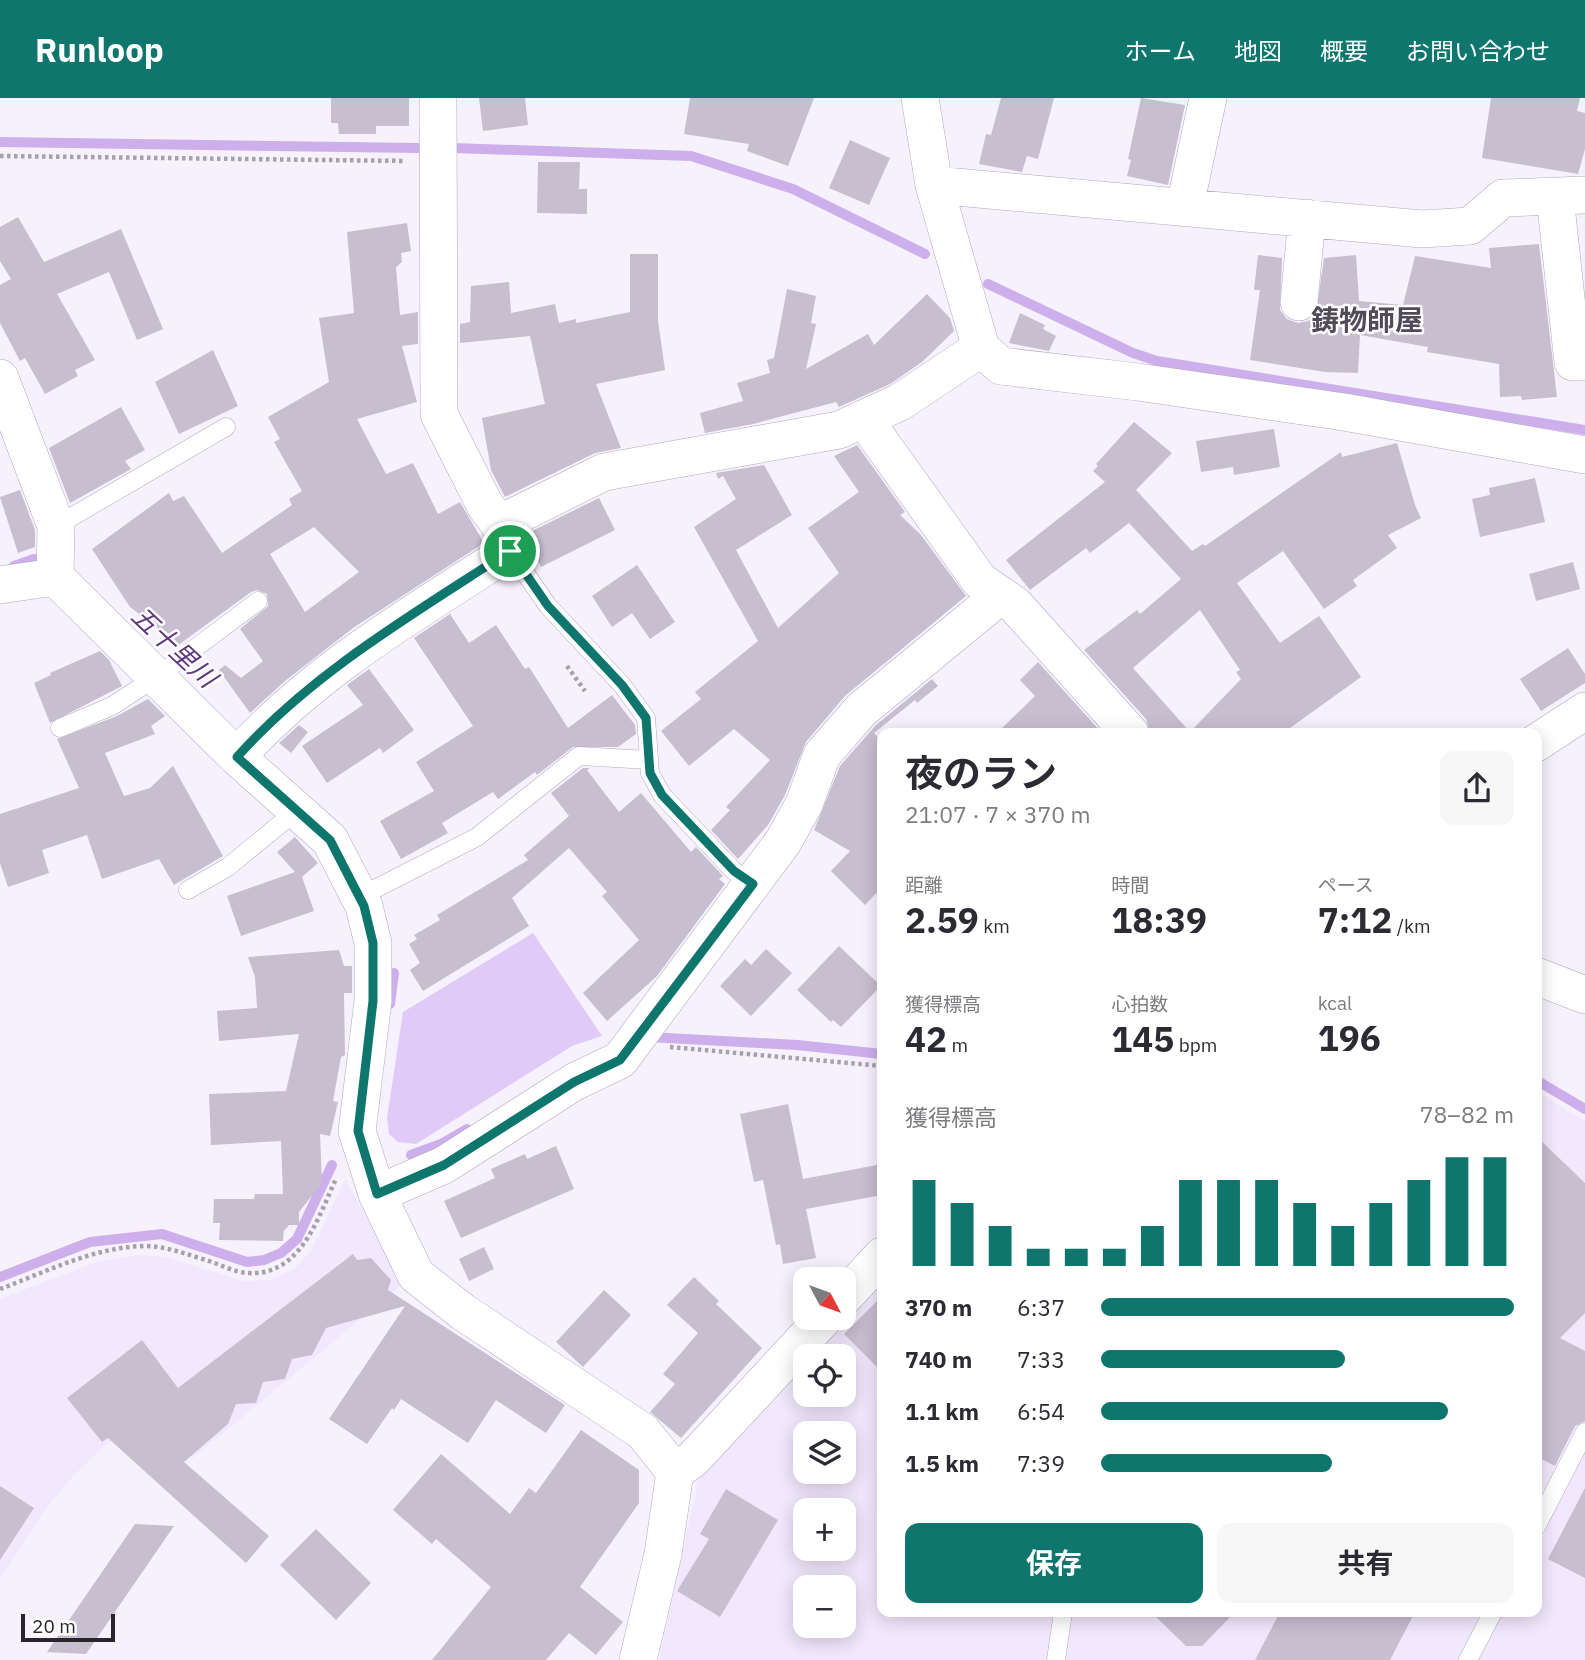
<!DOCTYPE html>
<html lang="ja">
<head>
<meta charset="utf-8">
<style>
	:root { --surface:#fff; --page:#f7f7f7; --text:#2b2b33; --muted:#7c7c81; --accent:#0f766e }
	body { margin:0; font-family:"IBM Plex Sans","Noto Sans JP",sans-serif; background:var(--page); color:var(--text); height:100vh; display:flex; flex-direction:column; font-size:26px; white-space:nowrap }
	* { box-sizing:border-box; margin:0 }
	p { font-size:23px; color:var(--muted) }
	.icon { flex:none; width:38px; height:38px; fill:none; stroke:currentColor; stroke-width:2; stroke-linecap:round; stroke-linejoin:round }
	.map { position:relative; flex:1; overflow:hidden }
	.details { position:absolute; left:877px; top:630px; width:665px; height:889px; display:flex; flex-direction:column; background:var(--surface); border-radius:14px; box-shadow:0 4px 18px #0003 }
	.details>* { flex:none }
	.needle { width:46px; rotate:131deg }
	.tools { position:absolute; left:793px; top:1169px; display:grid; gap:14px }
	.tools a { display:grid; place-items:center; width:63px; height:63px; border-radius:14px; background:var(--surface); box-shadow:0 4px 18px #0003; font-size:35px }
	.scale { position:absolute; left:21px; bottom:18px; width:94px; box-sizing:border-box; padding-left:7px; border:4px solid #29252c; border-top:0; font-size:19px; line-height:24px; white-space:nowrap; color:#29252c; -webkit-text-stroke:5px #fff; paint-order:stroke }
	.pin { position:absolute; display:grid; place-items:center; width:60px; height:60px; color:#fff; margin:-30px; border:4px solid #fff; border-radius:50%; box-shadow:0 2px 7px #0007 }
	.round { display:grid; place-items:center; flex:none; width:74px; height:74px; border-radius:14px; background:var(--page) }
	.headline { display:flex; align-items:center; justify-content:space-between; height:119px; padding:0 28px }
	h1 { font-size:38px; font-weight:700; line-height:52px }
	.metrics { display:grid; grid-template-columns:repeat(3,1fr); gap:10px; height:119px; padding:7px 28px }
	.metrics div { display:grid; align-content:center }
	.metrics b { font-size:35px; font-weight:700 }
	.metrics small { font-size:19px; font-weight:400 }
	.metrics p { font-size:19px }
	.chart { height:196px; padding:14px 28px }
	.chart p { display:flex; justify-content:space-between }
	.chart svg { width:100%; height:126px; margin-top:7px; stroke:var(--accent); stroke-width:6 }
	.button { display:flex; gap:14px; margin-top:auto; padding:14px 28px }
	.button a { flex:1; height:80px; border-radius:14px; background:var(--accent); color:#fff; font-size:28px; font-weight:700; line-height:80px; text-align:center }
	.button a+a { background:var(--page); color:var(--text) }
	ul { padding:0 28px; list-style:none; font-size:23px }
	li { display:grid; grid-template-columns:112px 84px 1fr; align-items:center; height:52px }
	li i { height:18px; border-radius:9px; background:var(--accent) }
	header { display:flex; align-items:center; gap:42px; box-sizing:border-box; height:98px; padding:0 35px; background:var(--accent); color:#fff }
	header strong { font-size:33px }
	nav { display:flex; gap:38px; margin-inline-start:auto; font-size:24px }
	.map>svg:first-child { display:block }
</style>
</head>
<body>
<header>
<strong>Runloop</strong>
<nav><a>ホーム</a><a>地図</a><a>概要</a><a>お問い合わせ</a></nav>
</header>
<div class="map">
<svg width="1585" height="1562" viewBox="0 0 1585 1562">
	<rect width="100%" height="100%" fill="#f7f1fd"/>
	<!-- built -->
	<path fill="#f2e8fd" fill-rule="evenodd" d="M1537,994L1585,1023V1562H659L699,1378L805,1263V1297H844V1258H809L882,1178V1514H1536ZM805,1335H844V1374H805ZM805,1412H844V1451H805ZM805,1489H844V1528H805Z
		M345,1081L404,1185L193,1360L144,1317L101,1351L73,1378L47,1409L0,1481V1201L96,1164L139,1157L165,1159L244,1183L270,1182L294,1171L312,1151Z"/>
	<!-- green -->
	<path fill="#e0caf7" d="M533,835L602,938L572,948L416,1046L398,1044L389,1036L387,1020L403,914Z"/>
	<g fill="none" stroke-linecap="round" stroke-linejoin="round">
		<!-- stream -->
		<path stroke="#cdafeb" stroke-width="10" d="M0,44L419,50
			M453,50L691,58L793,91L925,156
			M988,186L1133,255L1157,263L1585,332
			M14,468L34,461L48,469
			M390,906L394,875
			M648,939L797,947L882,956
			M1536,982L1585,1011
			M411,1057L441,1046L467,1031
			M0,1179L90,1144L162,1136L247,1164L264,1162L281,1155L297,1141L332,1067"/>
	</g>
	<!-- building -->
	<path fill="#c7bed0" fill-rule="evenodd" d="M331,0H409V28H376V36H339L338,25H331Z
		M479,0H525L528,27L483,33Z
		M690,0H814L788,68L747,53L749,46L684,36Z
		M1001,0H1054L1038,61L1027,58L1022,74L979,66L986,36L991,37Z
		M1141,0L1185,7L1168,87L1127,78L1131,62L1128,61Z
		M1491,0H1580L1577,13L1585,15V51L1578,76L1482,60Z
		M850,42L890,60L869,107L829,90Z
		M538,64H580L579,91H587V116L537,115Z
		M18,119L44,164L121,131L163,231L137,242L109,174L57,196L95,262L75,272L78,278L45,296L25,260L20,263L0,225V187L11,181L0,163V129Z
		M407,125L411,153L401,155L402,164L396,169L400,217L418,214V246L402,248L417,304L357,321L386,376L413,365L438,416L460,404L484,445L353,530L285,583L250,615L219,572L225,567L241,580L263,563L240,531L268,508L267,496L257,492L251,494L177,548L170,539L130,509L92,451L169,395L173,403L184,398L222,455L292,407L289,401L302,393L274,344L280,341L268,319L329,284L319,220L354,215L347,134ZM314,429L359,474L305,514L270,456Z
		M1539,146L1557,299L1522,302L1521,298L1500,299L1499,266L1427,254L1428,249L1360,237L1358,275L1325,274L1250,262L1260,192H1254L1258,157L1282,160L1280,212L1287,221L1298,225L1308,223L1316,216L1324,160L1356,157L1359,203L1403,207L1415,158L1491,170L1489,150Z
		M630,156H658V223L665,272L596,286L621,350L595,355L505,399L491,372L482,320L545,306L530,238L460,245V226L470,224L471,188L509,184L511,215L555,206L559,225L576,221V225L630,214Z
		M787,191L816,198L811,225L816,226L806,271L868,236L874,247L927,196L950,220L954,233L922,264L890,286L839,309L836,304L753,326L705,335L700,315L743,303L737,285L770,275L767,262L774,260Z
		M1020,215L1045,227L1043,231L1056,238L1049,253L1009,245Z
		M213,252L238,308L179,336L155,284Z
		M121,309L145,352L125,363L131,371L70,405L49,350Z
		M1134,324L1172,355L1136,392L1192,453L1203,446L1205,448L1341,354L1342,359L1397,345L1415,407L1421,420L1388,437L1397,450L1353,482L1357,488L1324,511L1283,453L1237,485L1280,545L1319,518L1361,579L1283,635H1150L1146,621L1084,552L1137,512L1140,516L1181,481L1129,425L1090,455L1086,450L1030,492L1006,462L1105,384L1093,373L1098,368L1096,366ZM1200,512L1240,572L1236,574L1241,581L1190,634L1133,570Z
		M1274,331L1280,369L1234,377L1233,369L1201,374L1196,343Z
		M857,347L905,414L900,417L921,437L966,498L845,598L806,644L785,697L768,727L738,761L711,732L730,712L726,709L770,662L734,631L689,668L661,633L701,601L695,594L758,543L694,429L736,401L723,378L718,381L716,375L764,367L792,417L736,452L778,530L839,475L808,430L859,394L834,358Z
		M1535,380L1545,424L1480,439L1472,401L1490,397L1489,390Z
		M20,392L35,432V449L18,455L0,399Z
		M599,400L615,432L541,469L526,436Z
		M1573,464L1580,491L1536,503L1529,476Z
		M637,467L675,524L650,541L632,515L612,529L592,498Z
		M450,516L469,545L496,527L525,571L529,569L568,630L612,597L635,627L636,636L618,649H573L537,677L535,674L498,701L493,694L442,725L448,735L401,761L380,723L434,693L416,664L473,628L414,540Z
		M1568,550L1585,576V585L1541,613L1520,581Z
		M100,553L109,562L122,588L50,625L34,585L51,577L50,575Z
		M1038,564L1102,635H997L1035,598L1020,582Z
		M369,571L414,632L383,655L380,650L327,685L302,648L363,607L347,587Z
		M932,581L938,588L917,605L915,602L874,635L882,644V789L865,807L831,773L850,753L814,732L840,668L876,627Z
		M148,601L165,618L151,628L155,636L105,655L124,698L150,690L173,668L223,758L174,787L159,761L102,781L87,737L42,752L49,775L8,789L0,765V716L79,690L57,641L117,618Z
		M299,627L308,634L291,655L279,645Z
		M583,670H590L587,672L619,714L641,695L691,754L696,749L723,778L719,781L725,786L657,878L607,923L583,895L639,842L602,798L607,794L569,750L512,800L529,828L423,893L410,872L420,865L409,846L417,841L414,837L440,822L437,817L528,762L524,757L569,718L551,695Z
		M295,739L318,765L302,779L314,813L241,838L227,798L295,774L277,754Z
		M839,848L881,888L841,929L833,922L831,924L797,892Z
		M766,851L792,875L751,918L720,888L745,861L751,867Z
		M339,852L344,868H352V895H344L345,957L341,959L333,1003L338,1004L330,1038L320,1036L322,1085L299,1114V1127H289L284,1133V1127L283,1143L219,1142L220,1125H213L214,1101H254L255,1096H283L281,1043L211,1047L209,996L286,993L299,936L219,943L217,913L257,910L255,879L248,859Z
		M788,1006L803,1081L882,1066V1097L806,1111L816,1160L783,1166L780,1146L776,1147L763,1082L754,1084L740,1016Z
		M1536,1038L1585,1085V1215L1560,1240L1585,1253V1323L1575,1328L1555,1368L1536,1358Z
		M556,1048L574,1091L461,1140L444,1103L495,1080L491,1071L525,1056L527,1061Z
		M484,1149L494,1171L469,1183L459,1161Z
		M353,1156L357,1162L371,1160L391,1182L388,1192L565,1307L546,1335L496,1302L468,1345L401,1301L394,1312L392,1310L367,1346L329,1321L405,1208L326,1230L312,1257L292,1261L285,1281L263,1284L256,1305L236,1306L228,1326L184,1364L269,1438L246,1465L108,1340L102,1344L67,1300L142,1242L178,1290Z
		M694,1179L719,1203L716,1206L762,1250L681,1340L650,1314L675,1286L663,1276L698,1235L667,1207Z
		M604,1192L631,1217L583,1269L556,1244Z
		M882,1198V1274L844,1236Z
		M581,1332L639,1372V1405L580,1489L623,1524L596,1557L569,1535L546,1562H432L491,1489L436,1441L432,1446L393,1412L441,1356L510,1416L529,1390L536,1395Z
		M0,1388L34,1410L0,1462Z
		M1585,1390V1480L1548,1461Z
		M726,1391L778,1422L720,1519L677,1493L709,1441L700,1436Z
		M135,1426L174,1428L86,1556L47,1554Z
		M316,1431L371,1485L336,1522L280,1467Z
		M1151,1514H1235L1202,1548H1186Z
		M1280,1514H1415L1390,1562H1255Z"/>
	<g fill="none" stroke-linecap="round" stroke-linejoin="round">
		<defs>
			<path id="service" d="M56,428L226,329
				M510,453L548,508L622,587L646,620L650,675L662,697L734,773L753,786
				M60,630L112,608L158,578L258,503
				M188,792L228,769L296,713
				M359,799L477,739L579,658L649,662
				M1536,1429L1585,1334
				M1056,1562L1063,1514
				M1468,1562L1493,1514"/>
			<path id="minor" d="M438,0L439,316L485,407L499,426
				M920,0L934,87L981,250L1001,268L1138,284L1344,314L1585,357
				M934,87L1422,131L1470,128L1503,100L1585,97
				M1555,99L1573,264H1585
				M1185,108L1208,0
				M1299,204L1307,120
				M0,280L56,428L55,479L237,659L330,742L364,808L373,845V903L357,1033L377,1096L416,1177L463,1214L643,1334L675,1374
				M864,321L980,483L1015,507L1130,635
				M0,487L55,479
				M1536,645L1585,613
				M237,659C312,574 414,515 510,453L499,426L604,374L839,332L900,304L981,250
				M1536,878L1585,897
				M377,1096L444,1067L574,984L620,962L783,744L804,706L822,657L861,612L1001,497
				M844,1199L882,1158
				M638,1562L663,1456L675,1374L693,1361L824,1220"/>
		</defs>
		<!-- service casing -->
		<use href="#service" stroke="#b1a9bb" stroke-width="19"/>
		<!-- minor casing -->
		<use href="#minor" stroke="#b1a9bb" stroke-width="38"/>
		<!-- path -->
		<path stroke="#a5a0aa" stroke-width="4.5" stroke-dasharray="3.5 3.5" stroke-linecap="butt" d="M0,58L406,63
			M567,568L585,593
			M670,949L882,968
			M0,1191C46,1174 94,1149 144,1148C166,1148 185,1156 206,1162C219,1166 234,1174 247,1175C301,1179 318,1119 336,1081"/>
		<!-- service -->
		<use href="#service" stroke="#fff" stroke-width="18"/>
		<!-- minor -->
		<use href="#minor" stroke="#fff" stroke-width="37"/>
	</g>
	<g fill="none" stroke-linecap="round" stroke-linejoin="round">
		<defs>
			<path id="route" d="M510,453L548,508L622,587L646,620L650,675L662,697L734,773L753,786L620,962L574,984L444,1067L377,1096L358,1033L373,903V845L364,808L330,742L237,659C313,574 415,515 510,453Z"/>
		</defs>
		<!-- route casing -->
		<use href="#route" stroke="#fff" stroke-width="14"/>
		<!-- route -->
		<use href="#route" stroke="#0f766e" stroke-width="9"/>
	</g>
	<g text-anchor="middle" stroke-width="5" stroke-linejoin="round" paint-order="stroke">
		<!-- water labels -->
		<g font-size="26" font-style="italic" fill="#5d367d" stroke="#fff">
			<text transform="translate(174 549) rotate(43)" y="9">五十里川</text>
		</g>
		<!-- quarter labels -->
		<g font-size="28" font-weight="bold" fill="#514a59" stroke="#fff">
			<text x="1367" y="232">鋳物師屋</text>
		</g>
	</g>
</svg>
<div class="tools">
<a><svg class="needle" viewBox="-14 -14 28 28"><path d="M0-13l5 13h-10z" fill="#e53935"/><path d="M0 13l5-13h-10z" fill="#7c7c81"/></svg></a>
<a><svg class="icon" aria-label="locate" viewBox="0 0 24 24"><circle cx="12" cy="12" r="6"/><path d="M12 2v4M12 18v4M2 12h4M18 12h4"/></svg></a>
<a><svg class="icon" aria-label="layers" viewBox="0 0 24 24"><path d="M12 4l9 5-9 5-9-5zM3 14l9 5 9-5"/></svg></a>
<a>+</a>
<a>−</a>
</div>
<div class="scale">20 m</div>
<div class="pin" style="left:510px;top:453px;background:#1e9e55"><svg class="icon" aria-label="arrive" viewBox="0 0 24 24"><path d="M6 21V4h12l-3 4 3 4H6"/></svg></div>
<section class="details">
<div class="headline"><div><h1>夜のラン</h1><p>21:07 · 7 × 370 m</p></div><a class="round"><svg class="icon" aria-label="share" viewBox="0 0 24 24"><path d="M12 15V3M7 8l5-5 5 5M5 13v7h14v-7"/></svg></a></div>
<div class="metrics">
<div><p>距離</p><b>2.59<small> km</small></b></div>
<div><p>時間</p><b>18:39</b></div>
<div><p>ペース</p><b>7:12<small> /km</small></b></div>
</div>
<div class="metrics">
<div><p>獲得標高</p><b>42<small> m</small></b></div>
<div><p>心拍数</p><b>145<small> bpm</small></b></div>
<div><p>kcal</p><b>196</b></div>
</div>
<div class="chart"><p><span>獲得標高</span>78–82 m</p>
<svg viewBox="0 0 160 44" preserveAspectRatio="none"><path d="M5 44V14M15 44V22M25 44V30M35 44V38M45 44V38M55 44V38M65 44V30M75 44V14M85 44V14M95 44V14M105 44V22M115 44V30M125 44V22M135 44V14M145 44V6M155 44V6"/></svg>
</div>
<ul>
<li><b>370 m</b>6:37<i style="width:100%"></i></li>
<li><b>740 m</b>7:33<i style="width:59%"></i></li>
<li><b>1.1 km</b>6:54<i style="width:84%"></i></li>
<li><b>1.5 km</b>7:39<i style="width:56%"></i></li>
</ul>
<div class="button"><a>保存</a><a>共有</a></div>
</section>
</div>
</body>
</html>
